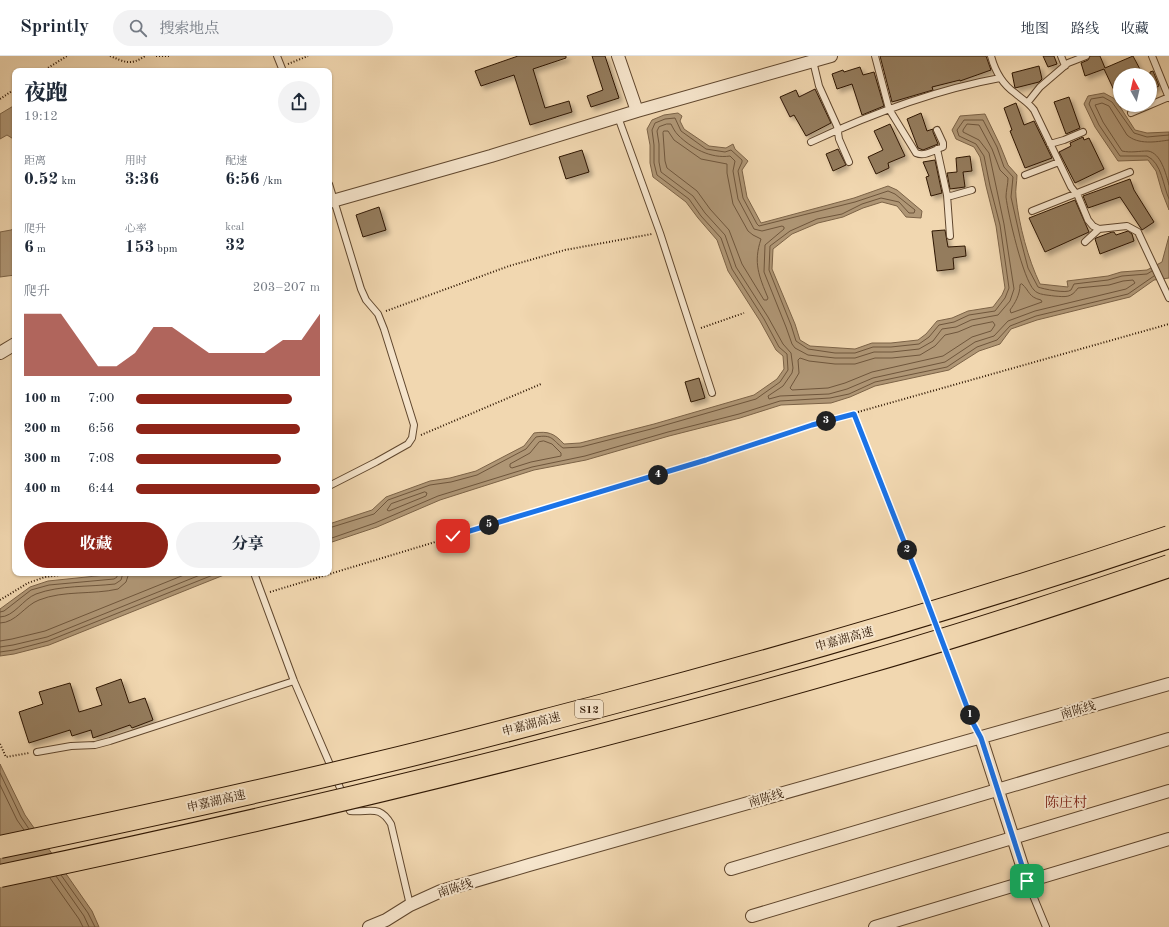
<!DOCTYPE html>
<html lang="zh">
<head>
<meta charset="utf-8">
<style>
	:root { --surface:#fff; --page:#f2f2f3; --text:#1f2937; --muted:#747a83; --line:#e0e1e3; --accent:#8f2418 }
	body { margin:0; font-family:"Old Standard TT","Noto Serif SC",serif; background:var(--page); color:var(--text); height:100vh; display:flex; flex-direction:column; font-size:15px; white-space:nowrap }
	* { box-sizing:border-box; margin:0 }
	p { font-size:13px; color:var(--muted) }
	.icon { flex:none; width:22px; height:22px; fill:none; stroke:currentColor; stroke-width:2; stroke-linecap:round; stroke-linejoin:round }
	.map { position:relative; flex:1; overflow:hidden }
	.side { position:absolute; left:12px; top:12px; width:320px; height:508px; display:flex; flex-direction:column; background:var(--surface); border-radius:8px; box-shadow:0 1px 3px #0004 }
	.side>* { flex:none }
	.needle { width:26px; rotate:352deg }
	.controls { position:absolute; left:1113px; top:12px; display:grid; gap:8px }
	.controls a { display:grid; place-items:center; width:44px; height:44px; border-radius:50%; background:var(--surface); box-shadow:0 1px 3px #0004; font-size:20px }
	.pin { position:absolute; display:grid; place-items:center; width:34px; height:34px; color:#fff; margin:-17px; border-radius:8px; box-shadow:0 2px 6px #0006 }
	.km { position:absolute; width:20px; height:20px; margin:-10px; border-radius:50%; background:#222; color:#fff; font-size:11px; line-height:20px; text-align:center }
	.round { display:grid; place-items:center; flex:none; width:42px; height:42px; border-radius:21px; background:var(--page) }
	.overview { display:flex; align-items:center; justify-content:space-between; height:68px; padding:0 12px }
	h1 { font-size:22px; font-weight:800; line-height:30px }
	.metrics { display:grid; grid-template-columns:repeat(3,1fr); gap:6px; height:68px; padding:4px 12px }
	.metrics div { display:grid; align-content:center }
	.metrics b { font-size:17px; font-weight:800 }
	.metrics small { font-size:11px; font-weight:400 }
	.metrics p { font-size:11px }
	.chart { height:112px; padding:8px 12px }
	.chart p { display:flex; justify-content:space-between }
	.chart svg { width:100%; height:72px; margin-top:4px; fill:var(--accent); opacity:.7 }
	.button { display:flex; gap:8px; margin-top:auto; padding:8px 12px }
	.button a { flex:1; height:46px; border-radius:24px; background:var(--accent); color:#fff; font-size:16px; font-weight:800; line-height:46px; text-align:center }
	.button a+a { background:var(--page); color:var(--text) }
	ul { padding:0 12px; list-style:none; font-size:13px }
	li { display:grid; grid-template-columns:64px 48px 1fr; align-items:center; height:30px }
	li i { height:10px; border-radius:5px; background:var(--accent) }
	header { display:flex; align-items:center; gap:24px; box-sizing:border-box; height:56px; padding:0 20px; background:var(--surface); border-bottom:1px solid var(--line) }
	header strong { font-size:19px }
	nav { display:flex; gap:22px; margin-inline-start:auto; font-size:14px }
	.search { width:280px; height:36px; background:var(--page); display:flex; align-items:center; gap:10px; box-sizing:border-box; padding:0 14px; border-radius:22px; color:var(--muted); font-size:15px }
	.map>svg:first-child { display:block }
</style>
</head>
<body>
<header>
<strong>Sprintly</strong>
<div class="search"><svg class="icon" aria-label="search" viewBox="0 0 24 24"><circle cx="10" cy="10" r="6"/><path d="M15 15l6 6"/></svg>搜索地点</div>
<nav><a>地图</a><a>路线</a><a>收藏</a></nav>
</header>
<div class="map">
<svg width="1169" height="871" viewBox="0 0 1169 871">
	<defs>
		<filter id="shadow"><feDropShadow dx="3.5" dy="3.5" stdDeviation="2" flood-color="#0004"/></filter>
	</defs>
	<rect width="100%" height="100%" fill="#f1d7b0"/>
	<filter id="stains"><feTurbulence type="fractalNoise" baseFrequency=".005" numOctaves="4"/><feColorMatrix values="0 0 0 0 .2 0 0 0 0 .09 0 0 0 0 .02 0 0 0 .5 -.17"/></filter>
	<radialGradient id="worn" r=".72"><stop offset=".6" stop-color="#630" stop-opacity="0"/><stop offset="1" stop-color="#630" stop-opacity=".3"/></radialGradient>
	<!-- water -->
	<path fill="#af9675" stroke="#7c6347" d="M1104,37L1115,43L1135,74L1147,77L1169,76V154L1162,136L1156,115L1148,104L1118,105L1095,71L1084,48L1088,40Z
		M15,49V84L7,79L0,83V58Z
		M678,57L682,60L680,65L684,73L709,90L726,92L733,88L735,93L748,105L742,114L747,141L761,167L854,142L888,130L897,134L922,155L921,162L906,161L897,150L882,146L863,152L843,161L818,167L792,178L773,193L772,213L795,268L800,284L810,290L855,293L872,287H891L918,284L926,278L937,265L952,262L968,255L993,251L1002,239L1005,232L996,170L986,130L980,101L974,91L956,83L952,74L960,60L985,58L1000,89L1008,109L1017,119C1017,126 1015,134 1016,141C1019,169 1028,203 1040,228L1068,231L1067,225L1108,220L1121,216L1147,214L1162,206L1169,180V222L1154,224L1130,241L1037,264L1011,273L1000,288L979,295L949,314L875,330L850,341L831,347L781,349L740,362L669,380L586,404L534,414L440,444L377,471L329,487V468L372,454L386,441L430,425L450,422L476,415L524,390L534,377C548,375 554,377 564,388L580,387L654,368L754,339L777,323L784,313L783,300L776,294L760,265L728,215L717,184L698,162L686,146L653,121L650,107V89L647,73L652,64L664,59Z
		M15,172V219L0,221V176L11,174Z
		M125,517H229L49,589L14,598L0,600V553L30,531L48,525Z
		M0,708L25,759L92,855L99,871H0Z"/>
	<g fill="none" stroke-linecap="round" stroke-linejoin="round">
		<!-- shore -->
		<path stroke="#6f563c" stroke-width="1" d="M667,68H671C673,72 675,76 678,79C691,92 711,103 730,100L735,105L733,115L738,143L754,173L762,175L782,170L784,171V173L765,189L764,216L786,271L792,288L795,292L808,299L835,302H855L874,296H892L919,293L933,285L942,273L956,271L971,264L998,259L1010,245L1014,233L1004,168L989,97L979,84L963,76V74L967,68L979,69L992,93L1000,114L1008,122C1008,128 1006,135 1006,141C1008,158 1023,223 1034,234C1038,239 1048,239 1054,240C1066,241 1071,242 1078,232L1109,229L1123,225L1133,224L1135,227L1126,233L1035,255L1008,265L994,280L975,286L945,306L873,322L847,333L829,338L780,340L769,343L768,340L783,330L792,317L793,312L791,297L783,288L768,261L736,211L725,179L705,157L693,140L661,116L659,106V88L657,75L659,71Z
			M664,75H668L674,84L701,103L727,108V117L733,148L748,175L753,179L761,183C753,207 759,220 768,242L767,244H764L742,208L729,174L710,153L697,135L667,112L665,105L663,77Z
			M1169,79L1147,81L1134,77L1112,46L1103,41L1091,43L1089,48L1099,69L1120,100H1147C1162,107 1163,130 1169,143
			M1169,84C1156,86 1138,89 1127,79L1109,50L1102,47L1095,49L1103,66L1122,95C1131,97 1139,95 1148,95C1161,97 1166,118 1169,129
			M1022,228C1030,235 1028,241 1041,244L1042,246L1011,257L1010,254C1015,247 1020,239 1020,229Z
			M993,266L995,269L991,275L972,281L943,300L872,316L845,327L828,332L792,334L790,332L799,317L798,304L800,302L809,305L835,308H855L875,302H892L920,299L935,290L945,279L958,276L972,270Z
			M544,385L552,388L561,397V400L531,406L512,412L510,411V408L530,397L539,386Z
			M425,436L427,437L426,440L389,455L387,454L391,448Z
			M329,472L374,458L388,444L430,429L451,426L477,419L526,393L536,381C553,378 552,384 563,392L581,391L655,372L756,343L780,326L788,314L787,298L779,291L764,263L732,213L721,182L701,160L689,143L657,119L654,107V89L652,74L655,67L665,63L675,62L681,75L706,93L725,96L731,94L742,104V106L738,115L743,142L757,168L759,170L855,146L888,135L895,138L915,154L914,157H909L899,146L881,142L862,148L842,158L817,163L790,175L770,190L769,214L791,269L796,285L808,293L835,297H855L873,291H891L919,288L929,281L939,269L954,266L969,259L995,255L1005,242L1009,232L1000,169L990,130L984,100L976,88L959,80L957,74L964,64H983L997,91L1004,111L1013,121L1011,141L1020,181L1028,212L1038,231C1043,233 1067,238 1071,234C1072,232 1073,230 1074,228L1108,224L1122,220L1147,218L1152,215
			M329,483L375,467L438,440L532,411L585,400L668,376L739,358L780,345L830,342L849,338L875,326L947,311L977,291L997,284L1010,270L1036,260L1128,238L1154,220
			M0,556L4,555L31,534L49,529L114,523L117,521V517
			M0,561C14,561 23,543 36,538C60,529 89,531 115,528L121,524L123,517
			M0,567C16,567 25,549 39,544C64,534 92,539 118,533L126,526L129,517
			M0,585L12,583L45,575L189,517
			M0,591L13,589L47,581L205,517
			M0,596L14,594L48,585L218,517
			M0,717L21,761L29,773
			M0,729L17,764L24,774
			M61,819L88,857L95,871
			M56,820L84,860L89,871
			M50,822L79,863L83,871"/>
	</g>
	<!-- building -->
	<path fill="#947b5d" stroke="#2f1703" filter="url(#shadow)" d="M518,0H566V2L533,13L545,52L569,45L572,56L530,69L514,19L481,30L475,15Z
		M592,0H605L619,42L591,51L587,40L603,34Z
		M880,0H986L991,14L960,25V24L932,31L933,34L892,46Z
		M1043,0H1054L1057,8L1048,11Z
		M1090,0H1100L1105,12L1133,0L1143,19H1120V47L1104,13L1085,20L1081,7L1088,4Z
		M1039,10L1042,23L1039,26L1015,32L1012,17Z
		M860,11L863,19L874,16L884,50L862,59L852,28L837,33L832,18L843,14L844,16Z
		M1153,15L1159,30L1150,34V16Z
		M815,33L831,67L806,80L794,59L790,61L780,41L796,34L799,41Z
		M1069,41L1080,72L1066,78L1054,46Z
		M1016,47L1024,69L1034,65L1052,102L1025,112L1010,75L1012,74L1004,52Z
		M921,57L927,75L933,73V76L938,88L923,94L918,92L907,63Z
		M890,68L905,100L888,107L889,112L876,118L868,101L883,94L874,75Z
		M1083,81L1084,84L1089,82L1104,113L1075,127L1059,96L1071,90L1070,87Z
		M838,93L846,109L833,115L826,98Z
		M582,94L589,116L566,123L559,101Z
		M970,100L972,115L963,116L965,131L950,133L947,117L957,116L956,102Z
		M935,104L942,137L931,140L926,121L929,120L923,106Z
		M1130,123L1134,134L1154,166L1142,174L1120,141L1088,152L1083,140Z
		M1075,144L1089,176L1045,196L1029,162Z
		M379,151L386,174L363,181L356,159Z
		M945,174L948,191L965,190L966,200L953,202L954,213L937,215L932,175Z
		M1128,175L1132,178L1134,185L1100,198L1095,183L1096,182L1112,176H1114L1116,179Z
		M699,322L705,342L691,346L685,326Z
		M121,623L129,647L145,642L153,664L132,672L130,669L93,682L91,674L72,680L70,674L29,687L19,656L43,648L39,636L70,627L79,656L102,649L96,632Z"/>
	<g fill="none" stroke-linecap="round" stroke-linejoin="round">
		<defs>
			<path id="lane" d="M277,0L283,15
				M875,0L889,53L916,97C925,101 934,94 943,91V87L937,74
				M991,0C995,15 1002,28 1015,37C1023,44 1028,46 1034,54L1071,131L1078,140L1088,164L1093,170L1099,173L1127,170L1138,176L1169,242
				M1061,0L1065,10
				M1152,0L1169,42
				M813,5L819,30L837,70L839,83L849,106
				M1028,46L1040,31L1068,7L1086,0
				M1150,49L1169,41
				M1131,57L1150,49
				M618,61L660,177L712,337
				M811,86C871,58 934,34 1000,22
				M1050,88L1064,84L1083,76
				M937,93L947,139L951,140L972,134
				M1025,119L1059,106
				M329,128L361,233L366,244L378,258L384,273L414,369L412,382L408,388L376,406L329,430
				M947,139L950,180
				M1032,155L1130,116
				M1085,186L1099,173
				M254,517L294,625L350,755C370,757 379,748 391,768L410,849
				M37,696L71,690L95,689L110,685L294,625
				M1027,825L1046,871"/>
			<path id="street" d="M618,0L637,55
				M329,146L491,100L637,55L831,0
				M0,297L15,288
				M981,682L1027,825
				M731,813L1169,683
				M752,860L1169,735
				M369,871L386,864L410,849L441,835L529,809L1169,628
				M875,871L1169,783"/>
		</defs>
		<!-- lane casing -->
		<use href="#lane" stroke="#60472e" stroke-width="8"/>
		<!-- street casing -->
		<use href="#street" stroke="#60472e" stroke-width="14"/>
		<!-- path -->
		<path stroke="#2f1703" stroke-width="2" stroke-dasharray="1 2" stroke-linecap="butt" d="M110,0C125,6 130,10 145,0
			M156,0H170
			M288,8L308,0
			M43,15L67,0
			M0,43L15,33
			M386,255L509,210L565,194L652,178
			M701,272L744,257
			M854,357L926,541
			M421,379L541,328
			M270,536L706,404L812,369L1169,268
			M0,544L28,527L45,521L76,517
			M948,600L975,670
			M0,688L6,701L29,697"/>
		<!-- lane -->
		<use href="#lane" stroke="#f6e5cc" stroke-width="6"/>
		<!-- street -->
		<use href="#street" stroke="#f6e5cc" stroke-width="12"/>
		<defs>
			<path id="highway-bridge" d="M0,791C125,765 250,738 374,708C451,690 527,669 604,649C794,599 982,544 1169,481
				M0,820C292,759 581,689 868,606C969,577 1069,544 1169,510"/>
		</defs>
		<!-- highway-bridge casing -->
		<use href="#highway-bridge" stroke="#2f1703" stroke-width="24" stroke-linecap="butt"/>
		<!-- highway-bridge -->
		<use href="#highway-bridge" stroke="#f1d7b0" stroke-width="22"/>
	</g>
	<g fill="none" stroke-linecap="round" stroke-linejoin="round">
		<defs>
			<path id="route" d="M453,480L706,404L812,369L854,358L919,524L973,667L981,682L1027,825"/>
		</defs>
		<!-- route casing -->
		<use href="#route" stroke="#fff" stroke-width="8"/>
		<!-- route -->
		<use href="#route" stroke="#1a73e8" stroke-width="5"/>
	</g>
	<g text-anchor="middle" stroke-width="4" stroke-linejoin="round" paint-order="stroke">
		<!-- shield labels -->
		<rect fill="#f6e5cc" stroke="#6b553f" stroke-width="1" x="575" y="644" width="28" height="18" rx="3"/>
		<g font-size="11" font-weight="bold" fill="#2f1703">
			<text x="589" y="657">S12</text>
		</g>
		<!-- street labels -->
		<g font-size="12" fill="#2f1703" stroke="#f6e5cc">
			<text transform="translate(844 583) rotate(-16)" y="4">申嘉湖高速</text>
			<text transform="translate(1078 654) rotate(-16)" y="4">南陈线</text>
			<text transform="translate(531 668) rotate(-15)" y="4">申嘉湖高速</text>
			<text transform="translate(766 742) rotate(-16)" y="4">南陈线</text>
			<text transform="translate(216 745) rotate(-13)" y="4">申嘉湖高速</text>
			<text transform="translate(455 832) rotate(-18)" y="4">南陈线</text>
		</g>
		<!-- quarter labels -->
		<g font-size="14" fill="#7a1f14" stroke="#f6e5cc">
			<text x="1066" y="751">陈庄村</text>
		</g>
	</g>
	<rect width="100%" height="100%" filter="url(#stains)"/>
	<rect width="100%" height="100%" fill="url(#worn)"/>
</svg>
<div class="controls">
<a><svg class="needle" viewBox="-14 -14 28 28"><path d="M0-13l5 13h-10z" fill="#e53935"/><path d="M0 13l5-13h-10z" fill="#747a83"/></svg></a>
</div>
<div class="pin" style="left:1027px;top:825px;background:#1e9e55"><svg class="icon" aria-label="arrive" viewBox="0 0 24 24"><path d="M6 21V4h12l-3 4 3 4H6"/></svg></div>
<div class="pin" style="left:453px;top:480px;background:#d93025"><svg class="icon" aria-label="check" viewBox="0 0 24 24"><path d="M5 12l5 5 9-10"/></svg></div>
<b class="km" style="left:970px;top:659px">1</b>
<b class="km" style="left:907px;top:494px">2</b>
<b class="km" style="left:826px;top:365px">3</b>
<b class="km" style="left:658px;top:419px">4</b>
<b class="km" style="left:489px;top:469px">5</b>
<section class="side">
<div class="overview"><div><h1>夜跑</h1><p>19:12</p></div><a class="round"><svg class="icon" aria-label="share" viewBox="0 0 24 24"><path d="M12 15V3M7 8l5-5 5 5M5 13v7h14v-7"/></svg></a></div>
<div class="metrics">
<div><p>距离</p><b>0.52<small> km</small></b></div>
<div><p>用时</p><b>3:36</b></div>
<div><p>配速</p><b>6:56<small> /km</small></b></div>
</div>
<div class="metrics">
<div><p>爬升</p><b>6<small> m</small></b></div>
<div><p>心率</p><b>153<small> bpm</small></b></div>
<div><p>kcal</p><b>32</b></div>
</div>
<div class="chart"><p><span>爬升</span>203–207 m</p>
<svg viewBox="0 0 160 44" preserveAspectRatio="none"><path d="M0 44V6L10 6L20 6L30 22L40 38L50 38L60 30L70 14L80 14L90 22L100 30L110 30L120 30L130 30L140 22L150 22L160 6V44z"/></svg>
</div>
<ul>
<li><b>100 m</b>7:00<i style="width:85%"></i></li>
<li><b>200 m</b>6:56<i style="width:89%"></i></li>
<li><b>300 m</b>7:08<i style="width:79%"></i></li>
<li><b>400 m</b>6:44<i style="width:100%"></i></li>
</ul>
<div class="button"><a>收藏</a><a>分享</a></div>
</section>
</div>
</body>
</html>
